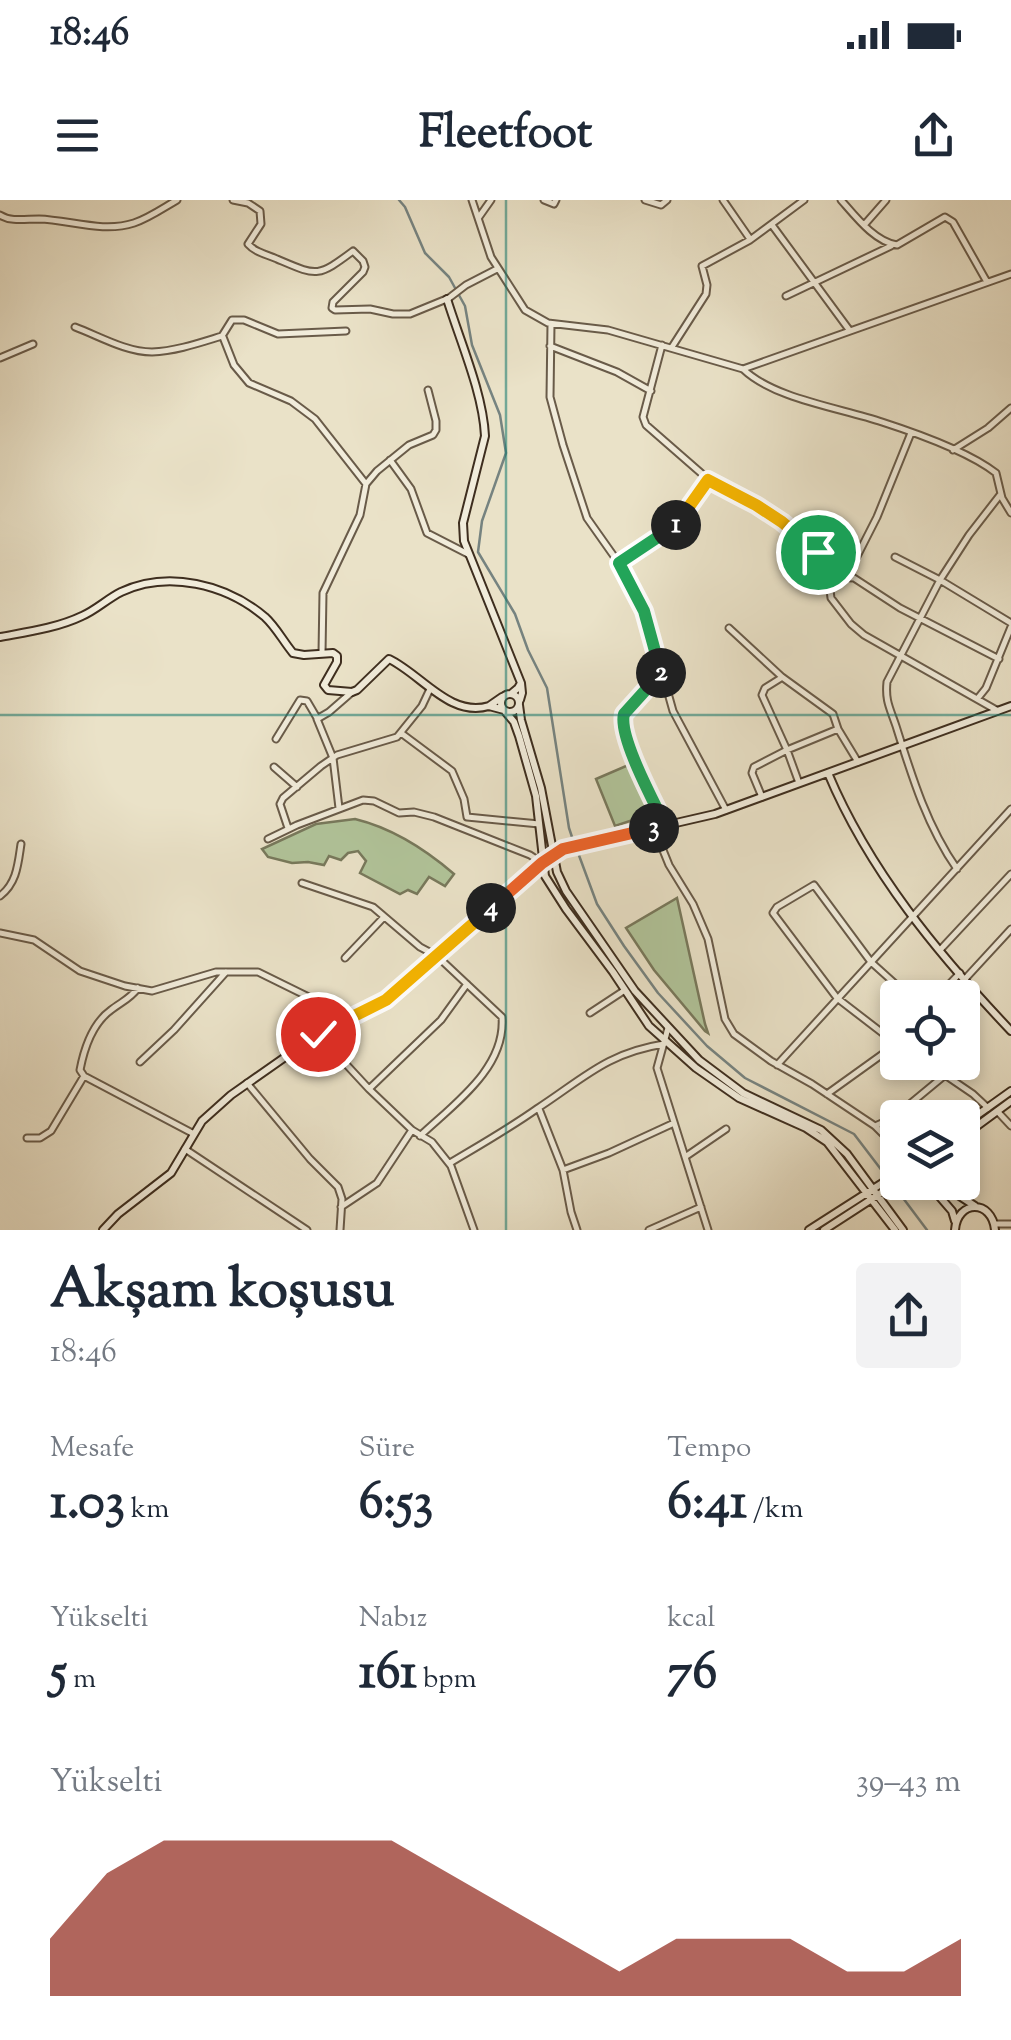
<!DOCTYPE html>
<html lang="tr">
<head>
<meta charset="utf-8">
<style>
	:root { --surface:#fff; --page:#f2f2f3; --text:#1f2937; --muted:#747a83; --accent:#8f2418 }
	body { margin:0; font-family:"Sorts Mill Goudy",serif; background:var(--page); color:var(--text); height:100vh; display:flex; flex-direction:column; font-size:38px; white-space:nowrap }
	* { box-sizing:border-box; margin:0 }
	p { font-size:32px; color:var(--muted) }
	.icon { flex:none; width:55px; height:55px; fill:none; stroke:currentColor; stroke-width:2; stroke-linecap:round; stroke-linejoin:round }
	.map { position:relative; height:1030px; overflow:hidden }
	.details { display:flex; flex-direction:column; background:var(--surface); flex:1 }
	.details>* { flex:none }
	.fabs { position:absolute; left:880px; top:780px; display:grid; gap:20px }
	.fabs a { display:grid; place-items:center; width:100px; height:100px; border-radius:10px; background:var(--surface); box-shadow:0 5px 15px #0003; font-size:50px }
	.pin { position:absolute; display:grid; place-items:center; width:85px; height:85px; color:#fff; margin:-42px; border:5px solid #fff; border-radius:50%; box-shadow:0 2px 10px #0007 }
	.km { position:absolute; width:50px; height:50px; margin:-25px; border-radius:50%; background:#222; color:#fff; font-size:28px; line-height:50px; text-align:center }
	.round { display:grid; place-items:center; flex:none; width:105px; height:105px; border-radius:10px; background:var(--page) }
	.head { display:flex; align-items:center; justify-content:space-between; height:170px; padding:0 50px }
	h1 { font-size:55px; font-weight:700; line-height:75px }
	.metrics { display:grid; grid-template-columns:repeat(3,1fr); gap:15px; height:170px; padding:10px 50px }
	.metrics div { display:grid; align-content:center }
	.metrics b { font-size:50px; font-weight:700 }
	.metrics small { font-size:28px; font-weight:400 }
	.metrics p { font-size:28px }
	.chart { height:280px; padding:20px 50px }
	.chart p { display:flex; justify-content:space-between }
	.chart svg { width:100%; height:180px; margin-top:10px; fill:var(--accent); opacity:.7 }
	.status { display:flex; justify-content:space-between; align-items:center; height:70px; padding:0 50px; background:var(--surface); direction:ltr }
	.status svg { height:28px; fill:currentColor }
	header { display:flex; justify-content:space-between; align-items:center; height:130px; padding:0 50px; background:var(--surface); font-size:45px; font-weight:700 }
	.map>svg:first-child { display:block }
</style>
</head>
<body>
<div class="status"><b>18:46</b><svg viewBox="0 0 49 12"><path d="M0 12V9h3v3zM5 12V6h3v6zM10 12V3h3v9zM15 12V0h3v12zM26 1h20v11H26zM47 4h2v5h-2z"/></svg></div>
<header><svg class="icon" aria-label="menu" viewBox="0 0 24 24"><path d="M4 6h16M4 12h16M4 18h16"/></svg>Fleetfoot<svg class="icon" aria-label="share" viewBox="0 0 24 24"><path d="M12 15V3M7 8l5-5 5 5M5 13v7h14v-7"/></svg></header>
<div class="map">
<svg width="1011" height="1030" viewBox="0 0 1011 1030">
	<rect width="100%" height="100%" fill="#eae2c8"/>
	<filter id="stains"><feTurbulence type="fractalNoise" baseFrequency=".002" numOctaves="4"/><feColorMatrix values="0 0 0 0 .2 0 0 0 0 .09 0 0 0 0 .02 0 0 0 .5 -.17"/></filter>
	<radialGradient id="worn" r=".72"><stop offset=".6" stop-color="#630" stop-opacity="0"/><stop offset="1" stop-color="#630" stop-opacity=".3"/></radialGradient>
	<!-- green -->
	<path fill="#b1c49a" stroke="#78795c" stroke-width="2.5" d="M633,563L657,612L615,626L596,579Z
		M355,619C392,628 425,649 454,674L445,686L429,677L417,694L408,690L400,694L360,673L366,661L358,651L348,653L341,660L329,656L324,665L308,662L292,663L268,657L262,649L316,624Z
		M677,698L705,824L708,833L705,831L654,770L626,728Z"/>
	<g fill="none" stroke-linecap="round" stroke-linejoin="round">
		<!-- stream -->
		<path stroke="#768380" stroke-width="2.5" d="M399,0L405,7L425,53L449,77L465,106L472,145L500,215L506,253L482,321L478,352L515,414L528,450L547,488L569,628L574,643
			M577,650L597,704L624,746L658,793L707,846L745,878L854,934L886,976
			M894,986L927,1030"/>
		<defs>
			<path id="street" d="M233,0L248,3L260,11L261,24L248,44C256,53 266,54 277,59C317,76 317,78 353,51L363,61L365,67L363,72L333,102L332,108L335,110L370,109L393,114H410L449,98L466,85L497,69
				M472,0L491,57L525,110L548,123L608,130L743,169C774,199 841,208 882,222C916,233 969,252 996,273L1002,298L1011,313
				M544,0L554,4L556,0
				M645,0L661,5L667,0
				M723,0L750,39
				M841,0C856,17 875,42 897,45L945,17L953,22L987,82
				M0,15C11,22 25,19 39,19C70,20 103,33 134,23C149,18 163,8 177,0
				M479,17L491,0
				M865,24L886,0
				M772,25L850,131
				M786,96L891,46
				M551,124L550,197L563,245L587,318L623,369L645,411L673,511L726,610
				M75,127C99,136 126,152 152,152C176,151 199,143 222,136L232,120H244L278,134L346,131
				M223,137L234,165L249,183L291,201L315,219L366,284
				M662,145L643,217L646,225L709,280L755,305L782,322L819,352L826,360L831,398L851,424L864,435L998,511
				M550,146L617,172L651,191
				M672,147L706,94L707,85L702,66L750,40L804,0
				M0,158L33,144
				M743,169L1011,74
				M953,250L988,228L1011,208
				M390,260L411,289L427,333L468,354
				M895,357L940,380L1011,423
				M619,363L678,323L709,280
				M847,376L877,317L911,233
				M828,377L854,378L900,408L999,459
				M729,428L782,477L833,514L838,529L858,562
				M322,453L323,393L360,315L366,284L377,271L409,245L433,235L436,230V221L428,190
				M661,473L624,514C618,535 654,602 665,625
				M781,478L765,488L762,495L787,550L799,583
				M978,498L986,488L1011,427
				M401,533L452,571L464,599L467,617L539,624
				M276,539L300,500L307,501L317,518
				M274,567L297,587
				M762,597L752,573L754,567L787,550L838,529
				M339,608L333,558L317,519L329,512L352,492
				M288,628L280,604L283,598L321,566L337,555L397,537L422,506L430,489
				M654,628L669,665L693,704L708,739L725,819L734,834L771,861L812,884L875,926L898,949
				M268,639L297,625L363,600L374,601L399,613L414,612L434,617L530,655L542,663
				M957,669C927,626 912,577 896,526C890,508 885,501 887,482L940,380L969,335L1000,295
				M302,683L373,707L420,747L437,756L502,817C506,868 454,904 420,936
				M0,696C17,683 18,664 21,644
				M0,733L34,740L80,771L125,786L152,791L216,772H258L325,805L327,810L318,834L369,889L412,930L432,942L451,966L474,1030
				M940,750L1011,674
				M345,758L384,717
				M965,779L1011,729
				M138,788C130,799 121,802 111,810C93,823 84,849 80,870L84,876L194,934
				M936,798L960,773
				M590,813L625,790
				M668,828L657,868L708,1030
				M962,832L965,834
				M898,845L837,798L773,713L777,707L814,685L871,762L911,798
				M140,862L174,830L226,772
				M926,862L973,894L988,908
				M777,865L1011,609
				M247,883L310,959L338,987L342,999L340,1030
				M369,889L441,820L467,784
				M827,894L898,843
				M539,909L563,970L571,1012L577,1030
				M997,911L1011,926
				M875,926L893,918L945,875
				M27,938H40L51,931L84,876
				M185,949L307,1030
				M685,957L726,929
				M450,963C480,945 510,928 538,908C584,878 607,853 664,844
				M563,970L609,953L674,923
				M341,1007L377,983L412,930
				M995,1024H1011
				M649,1030L701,1007"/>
			<path id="secondary" d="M447,99C460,141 483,193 485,236L463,323L464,341L521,483
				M0,437C27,432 57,428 82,416C96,410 107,399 121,392C168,370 226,384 265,417C276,427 283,441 293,453L304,455L333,453L337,456V462L324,485L328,490L352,492L357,490L389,459C421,474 450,518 489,506
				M512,493L518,488L521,483L522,493L520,500
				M501 503a9 9 0 1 1 18 0a9 9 0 1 1-18 0Z
				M502,497L489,506L504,510L514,522L519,536L536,596L545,676L566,709L613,772L649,826L696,868L739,898L806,928L827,942L895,1030
				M519,505L521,520L541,588L557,672L566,691L635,791L699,860L743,893L821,930L847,954L903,1030
				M828,573C869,671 939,755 1011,831
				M962,926L1011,891
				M962,937L1011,901
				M927,982L952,1011L955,1021
				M947,982L955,993L975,1006
				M103,1030L118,1014L171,973L202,921L231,895L318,834L387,800L542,663L563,649L715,614L1011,506
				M809,1030L898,973
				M824,1030L898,982
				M955,1030C957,1000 992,999 995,1030"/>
		</defs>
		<!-- street casing -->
		<use href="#street" stroke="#695b49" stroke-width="9"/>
		<!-- secondary casing -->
		<use href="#secondary" stroke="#3e2e1f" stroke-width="10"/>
		<!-- street -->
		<use href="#street" stroke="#f1ecdb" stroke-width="5"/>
		<!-- secondary -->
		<use href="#secondary" stroke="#f1ecdb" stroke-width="6"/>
	</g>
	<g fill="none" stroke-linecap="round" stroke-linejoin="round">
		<defs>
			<path id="split-1" d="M676,325L708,280L756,305L782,322L818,352"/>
			<path id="split-2" d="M661,473L644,411L619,363L676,325"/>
			<path id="split-3" d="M654,628L665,625C654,602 618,536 624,514L661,473"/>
			<path id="split-4" d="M491,708L542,663L563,649L654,628"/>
			<path id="split-5" d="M318,834L386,800L491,708"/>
		</defs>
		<!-- split-1 casing -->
		<use href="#split-1" stroke="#fff" stroke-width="20"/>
		<!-- split-2 casing -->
		<use href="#split-2" stroke="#fff" stroke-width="20"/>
		<!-- split-3 casing -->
		<use href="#split-3" stroke="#fff" stroke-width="20"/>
		<!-- split-4 casing -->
		<use href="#split-4" stroke="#fff" stroke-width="20"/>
		<!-- split-5 casing -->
		<use href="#split-5" stroke="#fff" stroke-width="20"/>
		<!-- split-1 -->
		<use href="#split-1" stroke="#f5b400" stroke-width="12"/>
		<!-- split-2 -->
		<use href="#split-2" stroke="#22a559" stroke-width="12"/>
		<!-- split-3 -->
		<use href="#split-3" stroke="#22a559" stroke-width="12"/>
		<!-- split-4 -->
		<use href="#split-4" stroke="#f0652b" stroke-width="12"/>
		<!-- split-5 -->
		<use href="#split-5" stroke="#f5b400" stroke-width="12"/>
	</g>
	<!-- grid -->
	<path fill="none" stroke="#0f766e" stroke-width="2.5" stroke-opacity="0.55" d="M506,0V1030M0,515H1011"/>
	<rect width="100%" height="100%" filter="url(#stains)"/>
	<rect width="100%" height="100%" fill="url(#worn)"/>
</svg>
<div class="fabs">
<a><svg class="icon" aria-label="locate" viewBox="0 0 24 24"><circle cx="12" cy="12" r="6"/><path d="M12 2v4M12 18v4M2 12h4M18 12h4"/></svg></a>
<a><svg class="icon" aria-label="layers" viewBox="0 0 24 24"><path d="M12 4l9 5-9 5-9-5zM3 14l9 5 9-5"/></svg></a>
</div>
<div class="pin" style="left:818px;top:352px;background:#1e9e55"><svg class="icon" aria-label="arrive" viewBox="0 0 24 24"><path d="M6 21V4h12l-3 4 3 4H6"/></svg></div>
<div class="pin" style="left:318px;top:834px;background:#d93025"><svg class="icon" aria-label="check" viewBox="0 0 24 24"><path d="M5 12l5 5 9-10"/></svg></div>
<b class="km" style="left:676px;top:325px">1</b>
<b class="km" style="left:661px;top:473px">2</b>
<b class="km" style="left:654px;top:628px">3</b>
<b class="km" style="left:491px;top:708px">4</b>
</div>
<section class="details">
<div class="head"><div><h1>Akşam koşusu</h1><p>18:46</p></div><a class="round"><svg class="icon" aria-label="share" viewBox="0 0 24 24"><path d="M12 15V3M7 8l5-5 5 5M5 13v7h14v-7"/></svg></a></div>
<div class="metrics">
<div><p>Mesafe</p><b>1.03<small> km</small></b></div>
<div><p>Süre</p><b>6:53</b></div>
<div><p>Tempo</p><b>6:41<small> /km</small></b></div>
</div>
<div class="metrics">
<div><p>Yükselti</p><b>5<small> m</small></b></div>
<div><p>Nabız</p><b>161<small> bpm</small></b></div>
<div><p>kcal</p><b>76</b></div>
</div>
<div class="chart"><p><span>Yükselti</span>39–43 m</p>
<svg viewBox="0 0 160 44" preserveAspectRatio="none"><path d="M0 44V30L10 14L20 6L30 6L40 6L50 6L60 6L70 14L80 22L90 30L100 38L110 30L120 30L130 30L140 38L150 38L160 30V44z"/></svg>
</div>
</section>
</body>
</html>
